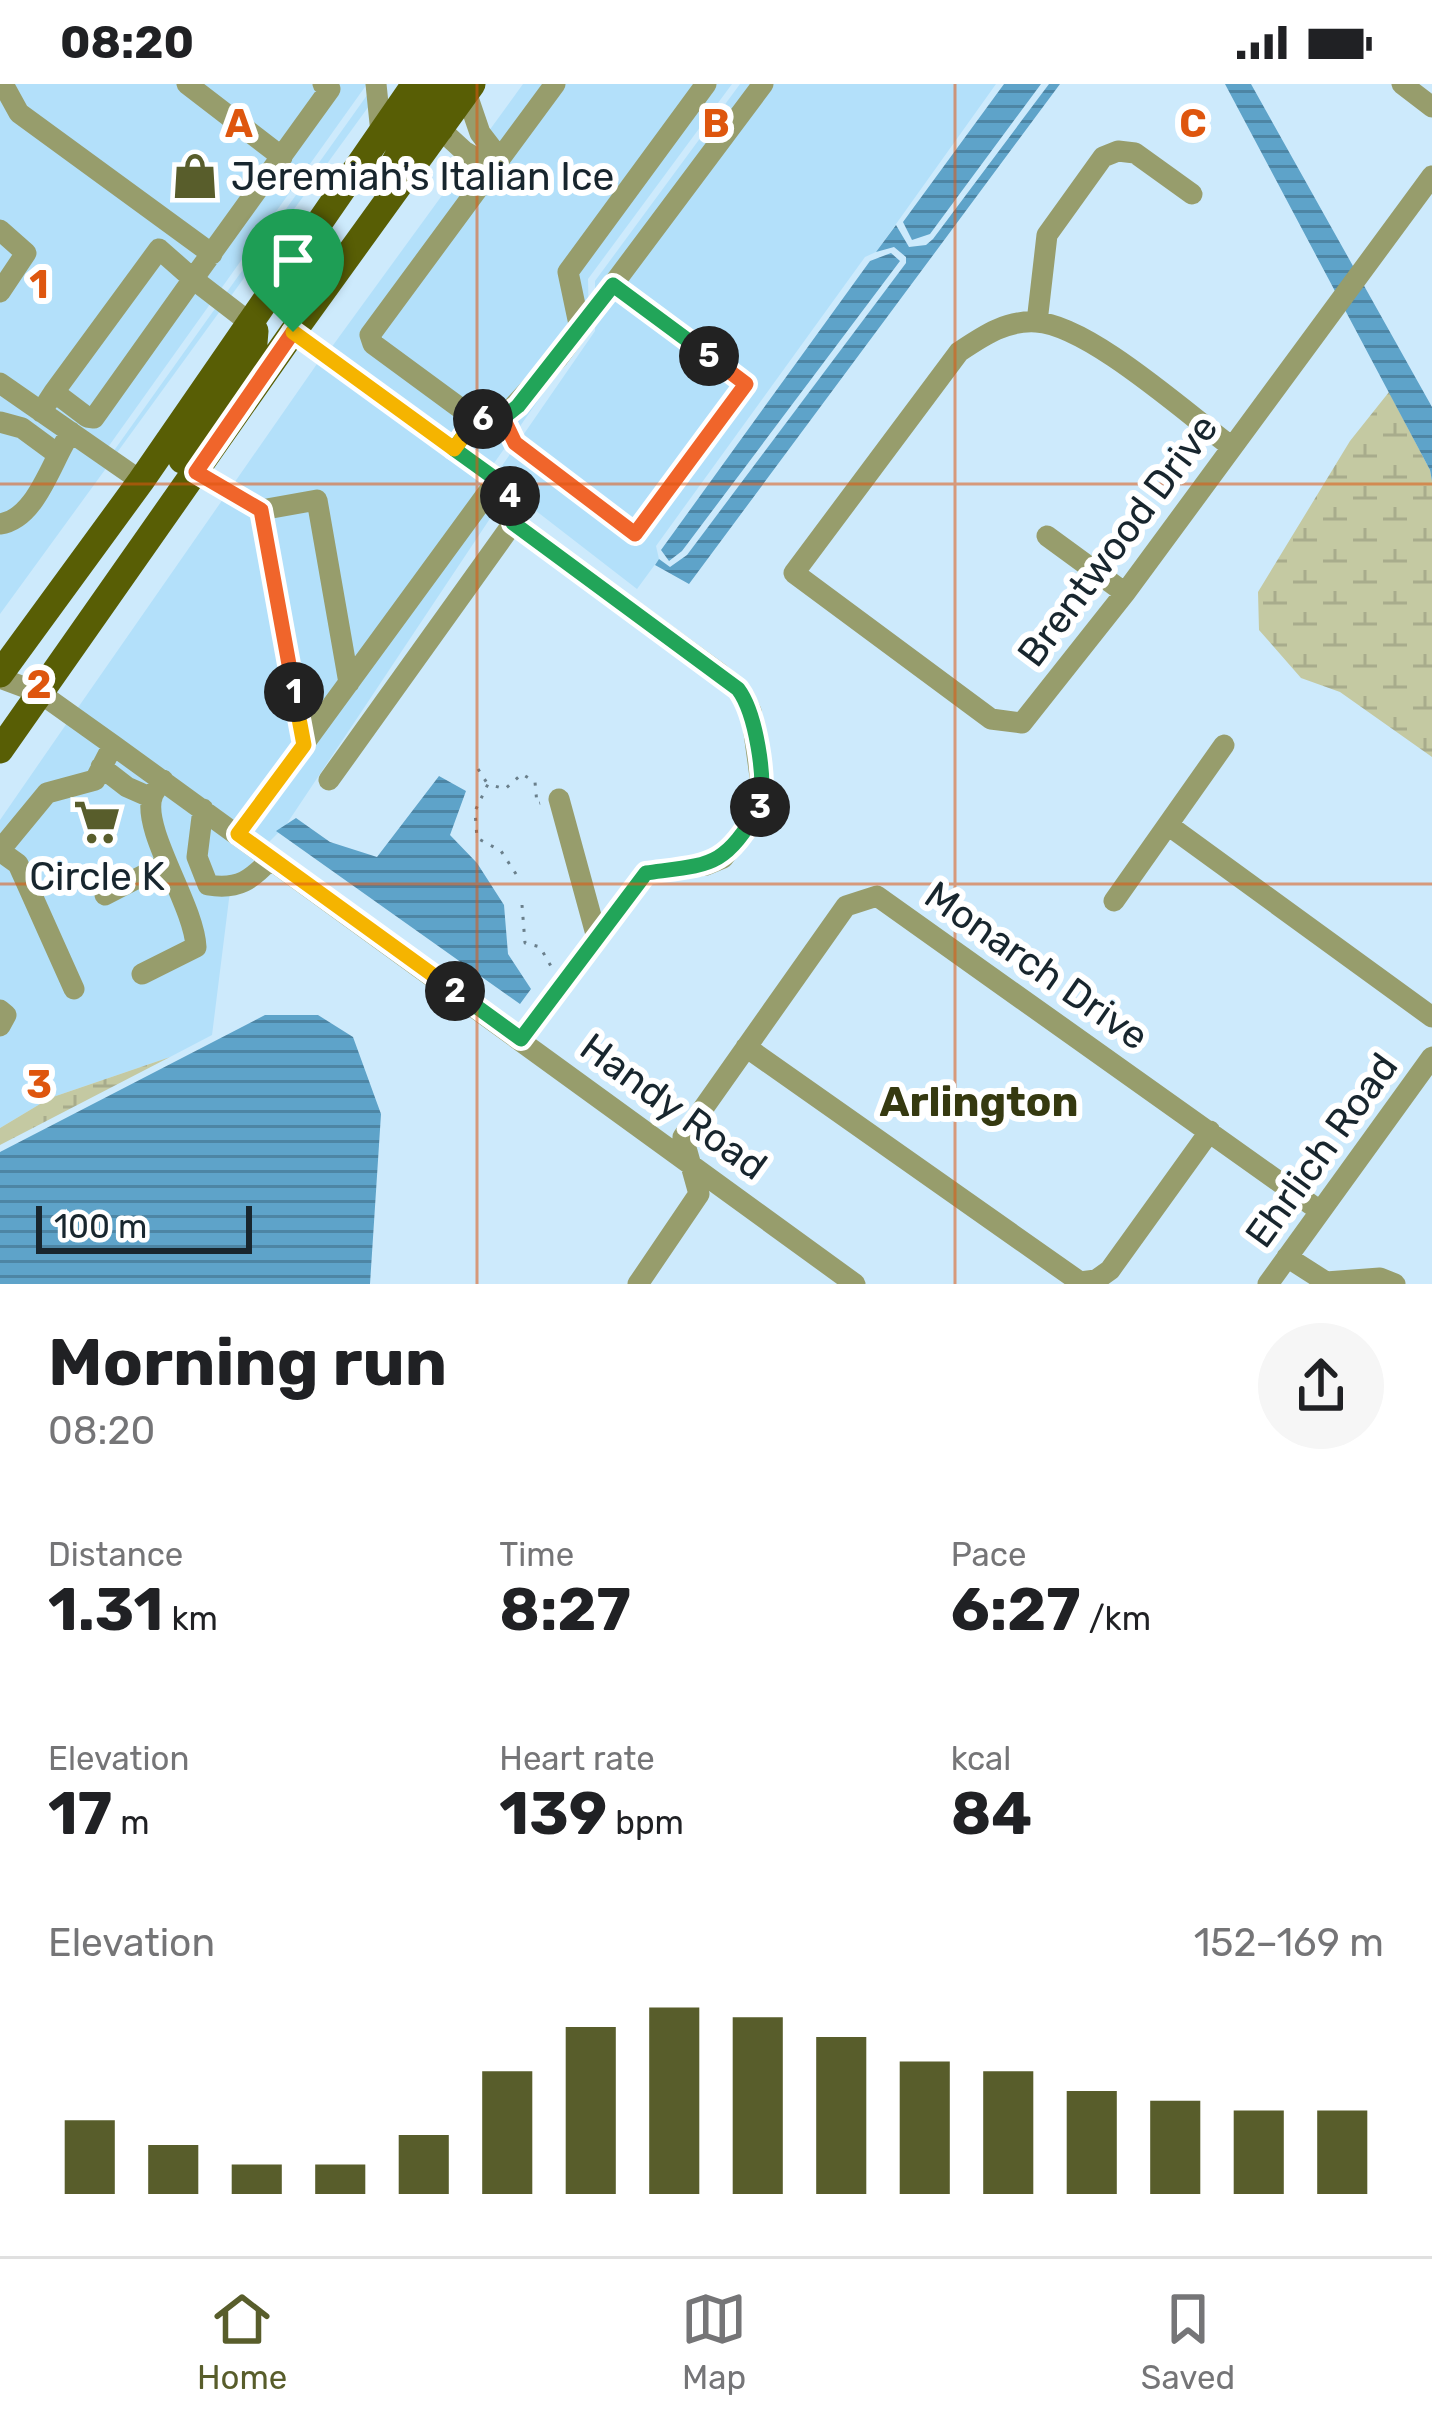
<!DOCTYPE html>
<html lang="en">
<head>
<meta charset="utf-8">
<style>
	:root { --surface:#fff; --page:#f6f6f6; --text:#202124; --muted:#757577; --line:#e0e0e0; --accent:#585d2b }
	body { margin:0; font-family:Rubik,sans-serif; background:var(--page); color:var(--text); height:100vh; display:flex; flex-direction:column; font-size:45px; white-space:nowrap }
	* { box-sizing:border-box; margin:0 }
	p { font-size:39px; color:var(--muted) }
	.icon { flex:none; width:66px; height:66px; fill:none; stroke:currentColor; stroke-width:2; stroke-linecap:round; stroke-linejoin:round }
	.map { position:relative; height:1200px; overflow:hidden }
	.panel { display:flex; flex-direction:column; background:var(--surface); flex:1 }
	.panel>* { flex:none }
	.scale { position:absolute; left:36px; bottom:30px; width:216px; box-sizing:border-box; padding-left:12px; border:6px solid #18262e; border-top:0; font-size:33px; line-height:42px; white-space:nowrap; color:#18262e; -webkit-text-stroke:9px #fff; paint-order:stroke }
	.pin { position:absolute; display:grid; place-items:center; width:102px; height:102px; color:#fff; margin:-123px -51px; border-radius:50% 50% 50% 0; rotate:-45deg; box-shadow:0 0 12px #0007 }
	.pin .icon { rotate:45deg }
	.km { position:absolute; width:60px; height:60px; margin:-30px; border-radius:50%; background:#222; color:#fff; font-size:33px; line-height:60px; text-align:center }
	.round { display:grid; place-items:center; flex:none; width:126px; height:126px; border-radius:63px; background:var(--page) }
	.headline { display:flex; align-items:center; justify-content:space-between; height:204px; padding:0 48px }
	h1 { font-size:66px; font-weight:700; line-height:90px }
	.figures { display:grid; grid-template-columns:repeat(3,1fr); gap:18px; height:204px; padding:12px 48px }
	.figures div { display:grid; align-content:center }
	.figures b { font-size:60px; font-weight:700 }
	.figures small { font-size:33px; font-weight:400 }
	.figures p { font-size:33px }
	.chart { height:336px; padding:24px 48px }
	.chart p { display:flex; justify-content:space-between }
	.chart svg { width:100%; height:216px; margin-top:12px; stroke:var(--accent); stroke-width:6 }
	.status { display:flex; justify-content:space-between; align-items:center; height:84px; padding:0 60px; background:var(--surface); direction:ltr }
	.status svg { height:33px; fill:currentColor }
	.tabs { display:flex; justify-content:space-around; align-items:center; height:168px; border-top:3px solid var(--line); background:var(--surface); font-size:33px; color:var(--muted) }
	.tabs a { display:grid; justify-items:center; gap:6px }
	.tabs .active { color:var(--accent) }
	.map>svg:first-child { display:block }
</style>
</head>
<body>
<div class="status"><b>08:20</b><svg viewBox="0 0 49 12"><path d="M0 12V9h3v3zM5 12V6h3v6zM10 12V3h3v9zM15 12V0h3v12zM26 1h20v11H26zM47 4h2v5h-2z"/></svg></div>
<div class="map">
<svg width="1432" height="1200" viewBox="0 0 1432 1200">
	<defs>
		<pattern id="wetland-marsh" width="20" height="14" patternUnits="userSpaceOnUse" patternTransform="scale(3)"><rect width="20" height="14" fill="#c4c9a2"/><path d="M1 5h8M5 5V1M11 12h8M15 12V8" fill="none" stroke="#a8ac8c"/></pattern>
		<pattern id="water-rules" width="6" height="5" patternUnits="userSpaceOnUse" patternTransform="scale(3)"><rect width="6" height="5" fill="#5ea3c9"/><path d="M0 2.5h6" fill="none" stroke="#4d85a4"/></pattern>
	</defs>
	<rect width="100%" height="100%" fill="#cdeafc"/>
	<!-- built -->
	<path fill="#b3e0fa" d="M0,0H367L106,366L0,288Z
		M375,0H385L116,370L113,368Z
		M523,0H732L588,195L589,244L492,382L331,264Z
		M740,0H996L876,168L865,173L656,462L659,475L637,505L509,406L286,741L267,760L250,747L595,247V197Z
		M319,277L486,399L238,739L77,625Z
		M0,309L107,383L0,530Z
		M67,639L256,773L230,807L212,951L170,973L50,1014L0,1044V736Z"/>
	<!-- wetland -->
	<path fill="url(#wetland-marsh)" d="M1389,308L1430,386L1432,397V673L1340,608L1301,594L1259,546L1258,508L1350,357Z
		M170,973L0,1061V1044L50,1014Z"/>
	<!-- water -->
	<path fill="url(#water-rules)" d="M1004,0H1041L930,150L912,156L903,138Z
		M1049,0H1060L689,500L655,481L659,475L670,483L687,471L906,179V173L894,163L876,168L896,141L909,163L926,161L933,155Z
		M1225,0H1251L1432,323V397L1430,386Z
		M891,169L900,177L682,467L669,477L661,466L870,177Z
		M439,692L466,707L450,751L477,779L504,821L508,870L531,905L520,920L276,747L296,734L330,758L377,773Z
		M265,931H318L353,953L381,1030L370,1200H0V1068Z"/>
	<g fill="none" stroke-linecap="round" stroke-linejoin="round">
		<!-- path -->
		<path stroke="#6a7f8b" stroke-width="3" stroke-dasharray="3 9" stroke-linecap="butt" d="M478,685L487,699
			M516,790L501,767L477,754L475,727L488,700L505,705L522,690L535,698L537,720L540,719
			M522,821L525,859L540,863L552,884"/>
		<!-- minor -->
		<path stroke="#979d6c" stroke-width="21" d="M3,0L19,29L212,170
			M187,0L282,73
			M376,0L381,49
			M555,0L370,251L373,260L475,335L503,334L558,274L763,0
			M1402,0L1432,23
			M466,8L480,49L500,75
			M440,45L464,67L493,84
			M0,146L26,169L0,208
			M1037,238L1047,151L1103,73L1118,67L1135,69L1192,110
			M250,239L193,195L330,5L323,0
			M580,245L568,188L706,0
			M293,248L497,396L514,421L513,439L719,589L738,605L751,627L761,700L760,725L723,774L706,781L646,789L522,955
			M0,299L141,397
			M41,328L54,308L159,165L193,195L94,334L87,333L54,308
			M503,334L515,359L635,450L746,300L613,201
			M0,338L22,344L56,369
			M1232,363C1187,330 1089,241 1036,238C1006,236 983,252 959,268L794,489L991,635L1022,639L1125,509L1432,92
			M196,389L261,426L317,416L349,599
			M261,426L303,661
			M0,440C37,435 52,375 71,348
			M1047,452L1125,509
			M0,594L40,609L113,661L855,1200
			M101,683L127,703L152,714
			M329,696L513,439
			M559,715L597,854
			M203,725L197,773L208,801C239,806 251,796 272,774
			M1168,741L1432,933
			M238,750L497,396
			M0,766L47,709L95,696L113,661
			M0,767L18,780L74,905
			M105,811L165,780
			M1114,817L1224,661
			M142,890L196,863C194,821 142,747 152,713C154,707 159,702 163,696
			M0,926L6,931L0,942
			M746,963L1080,1198L1096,1196L1110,1186L1210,1047
			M1287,1173L1326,1198L1380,1194L1395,1200
			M638,1200L699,1110L683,1053L846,822L877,812L1320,1127
			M1268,1200L1432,973"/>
		<!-- major -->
		<path stroke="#585e05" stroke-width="27" d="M440,45L439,7L443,0
			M391,85L415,40L412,4
			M182,376L253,271L255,247L250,239
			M0,590L141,397L415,0
			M0,666L293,248L472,0"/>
	</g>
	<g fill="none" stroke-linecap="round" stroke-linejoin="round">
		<defs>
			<path id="split-1" d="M293,248L196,388L261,426L294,608"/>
			<path id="split-2" d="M294,608L304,661L238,750L455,907"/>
			<path id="split-3" d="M455,907L521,955L646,789C713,780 723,784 760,723"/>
			<path id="split-4" d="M510,412L514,421L513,439L738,605C756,629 766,694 760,723"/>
			<path id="split-5" d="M510,412L497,396L454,365L476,335L503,334L518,322L613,201L709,272"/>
			<path id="split-6" d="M483,335L503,334L515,359L635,450L746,300L709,272"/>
			<path id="split-7" d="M293,248L454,365L476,335H483"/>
		</defs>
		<!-- split-1 casing -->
		<use href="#split-1" stroke="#fff" stroke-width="24"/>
		<!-- split-2 casing -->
		<use href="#split-2" stroke="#fff" stroke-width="24"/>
		<!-- split-3 casing -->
		<use href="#split-3" stroke="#fff" stroke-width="24"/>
		<!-- split-4 casing -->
		<use href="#split-4" stroke="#fff" stroke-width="24"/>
		<!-- split-5 casing -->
		<use href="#split-5" stroke="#fff" stroke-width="24"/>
		<!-- split-6 casing -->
		<use href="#split-6" stroke="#fff" stroke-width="24"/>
		<!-- split-7 casing -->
		<use href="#split-7" stroke="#fff" stroke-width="24"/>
		<!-- split-1 -->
		<use href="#split-1" stroke="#f0652b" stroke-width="15"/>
		<!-- split-2 -->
		<use href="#split-2" stroke="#f5b400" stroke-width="15"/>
		<!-- split-3 -->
		<use href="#split-3" stroke="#22a559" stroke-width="15"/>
		<!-- split-4 -->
		<use href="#split-4" stroke="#22a559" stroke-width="15"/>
		<!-- split-5 -->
		<use href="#split-5" stroke="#22a559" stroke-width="15"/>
		<!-- split-6 -->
		<use href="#split-6" stroke="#f0652b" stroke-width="15"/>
		<!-- split-7 -->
		<use href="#split-7" stroke="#f5b400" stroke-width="15"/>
	</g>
	<!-- grid -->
	<path fill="none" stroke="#de560e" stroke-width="3" stroke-opacity="0.55" d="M477,0V1200M955,0V1200M0,400H1432M0,800H1432"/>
	<!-- icons -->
	<defs>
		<symbol id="shop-bare" viewBox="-9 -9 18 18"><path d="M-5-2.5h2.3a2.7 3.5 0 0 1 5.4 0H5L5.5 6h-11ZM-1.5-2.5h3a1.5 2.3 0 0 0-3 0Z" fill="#585d2b" stroke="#fff" stroke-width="2.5" paint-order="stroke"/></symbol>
		<symbol id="supermarket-bare" viewBox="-9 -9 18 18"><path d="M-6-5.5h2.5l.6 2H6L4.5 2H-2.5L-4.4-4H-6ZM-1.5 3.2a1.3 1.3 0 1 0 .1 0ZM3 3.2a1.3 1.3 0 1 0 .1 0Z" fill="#585d2b" stroke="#fff" stroke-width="2.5" paint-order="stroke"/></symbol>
	</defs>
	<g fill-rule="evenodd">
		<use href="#shop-bare" x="162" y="59" width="66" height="66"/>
		<use href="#supermarket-bare" x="64" y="705" width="66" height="66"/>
	</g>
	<g text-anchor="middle" stroke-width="12" stroke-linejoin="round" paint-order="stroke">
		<!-- poi labels -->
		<g font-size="39" fill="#18262e" stroke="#fff" text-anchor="start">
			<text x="231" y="106">Jeremiah's Italian Ice</text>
			<text x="97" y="806" text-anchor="middle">Circle K</text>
		</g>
		<!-- street labels -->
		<g font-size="39" fill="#18262e" stroke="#fff">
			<text transform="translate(1117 456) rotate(-53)" y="14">Brentwood Drive</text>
			<text transform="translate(1037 881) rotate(35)" y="14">Monarch Drive</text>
			<text transform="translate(674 1022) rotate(36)" y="14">Handy Road</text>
			<text transform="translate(1321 1066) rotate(-54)" y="14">Ehrlich Road</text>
		</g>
		<!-- neighbourhood labels -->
		<g font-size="42" font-weight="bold" fill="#353910" stroke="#fff">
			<text x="979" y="1032">Arlington</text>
		</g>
	</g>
	<g font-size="39" text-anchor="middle" font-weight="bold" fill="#de560e" stroke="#fff" stroke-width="12" stroke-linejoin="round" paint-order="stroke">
		<text x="239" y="53">A</text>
		<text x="716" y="53">B</text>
		<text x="1193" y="53">C</text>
		<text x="39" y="214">1</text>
		<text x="39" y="614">2</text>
		<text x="39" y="1014">3</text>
	</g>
</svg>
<div class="scale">100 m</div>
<div class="pin" style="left:293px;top:248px;background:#1e9e55"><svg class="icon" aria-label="arrive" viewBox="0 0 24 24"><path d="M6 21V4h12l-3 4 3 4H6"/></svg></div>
<b class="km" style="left:294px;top:608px">1</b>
<b class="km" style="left:455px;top:907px">2</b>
<b class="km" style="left:760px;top:723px">3</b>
<b class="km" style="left:510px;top:412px">4</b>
<b class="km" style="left:709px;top:272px">5</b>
<b class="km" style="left:483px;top:335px">6</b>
</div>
<section class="panel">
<div class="headline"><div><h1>Morning run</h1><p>08:20</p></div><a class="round"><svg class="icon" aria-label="share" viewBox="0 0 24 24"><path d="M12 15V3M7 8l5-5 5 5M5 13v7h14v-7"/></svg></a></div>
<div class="figures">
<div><p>Distance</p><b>1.31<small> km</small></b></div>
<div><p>Time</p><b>8:27</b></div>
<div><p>Pace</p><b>6:27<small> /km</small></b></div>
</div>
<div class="figures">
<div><p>Elevation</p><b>17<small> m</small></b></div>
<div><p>Heart rate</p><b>139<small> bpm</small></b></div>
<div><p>kcal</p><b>84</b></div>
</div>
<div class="chart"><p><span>Elevation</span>152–169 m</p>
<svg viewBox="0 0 160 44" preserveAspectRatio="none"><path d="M5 44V29M15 44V34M25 44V38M35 44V38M45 44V32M55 44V19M65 44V10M75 44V6M85 44V8M95 44V12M105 44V17M115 44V19M125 44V23M135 44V25M145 44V27M155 44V27"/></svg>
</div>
</section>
<nav class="tabs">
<a class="active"><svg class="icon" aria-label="home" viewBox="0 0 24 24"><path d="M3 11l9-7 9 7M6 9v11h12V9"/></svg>Home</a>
<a><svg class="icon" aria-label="map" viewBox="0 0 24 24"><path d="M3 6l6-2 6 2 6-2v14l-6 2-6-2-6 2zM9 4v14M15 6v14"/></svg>Map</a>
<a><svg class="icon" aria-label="saved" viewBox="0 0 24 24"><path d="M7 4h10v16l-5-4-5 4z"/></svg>Saved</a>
</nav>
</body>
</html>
